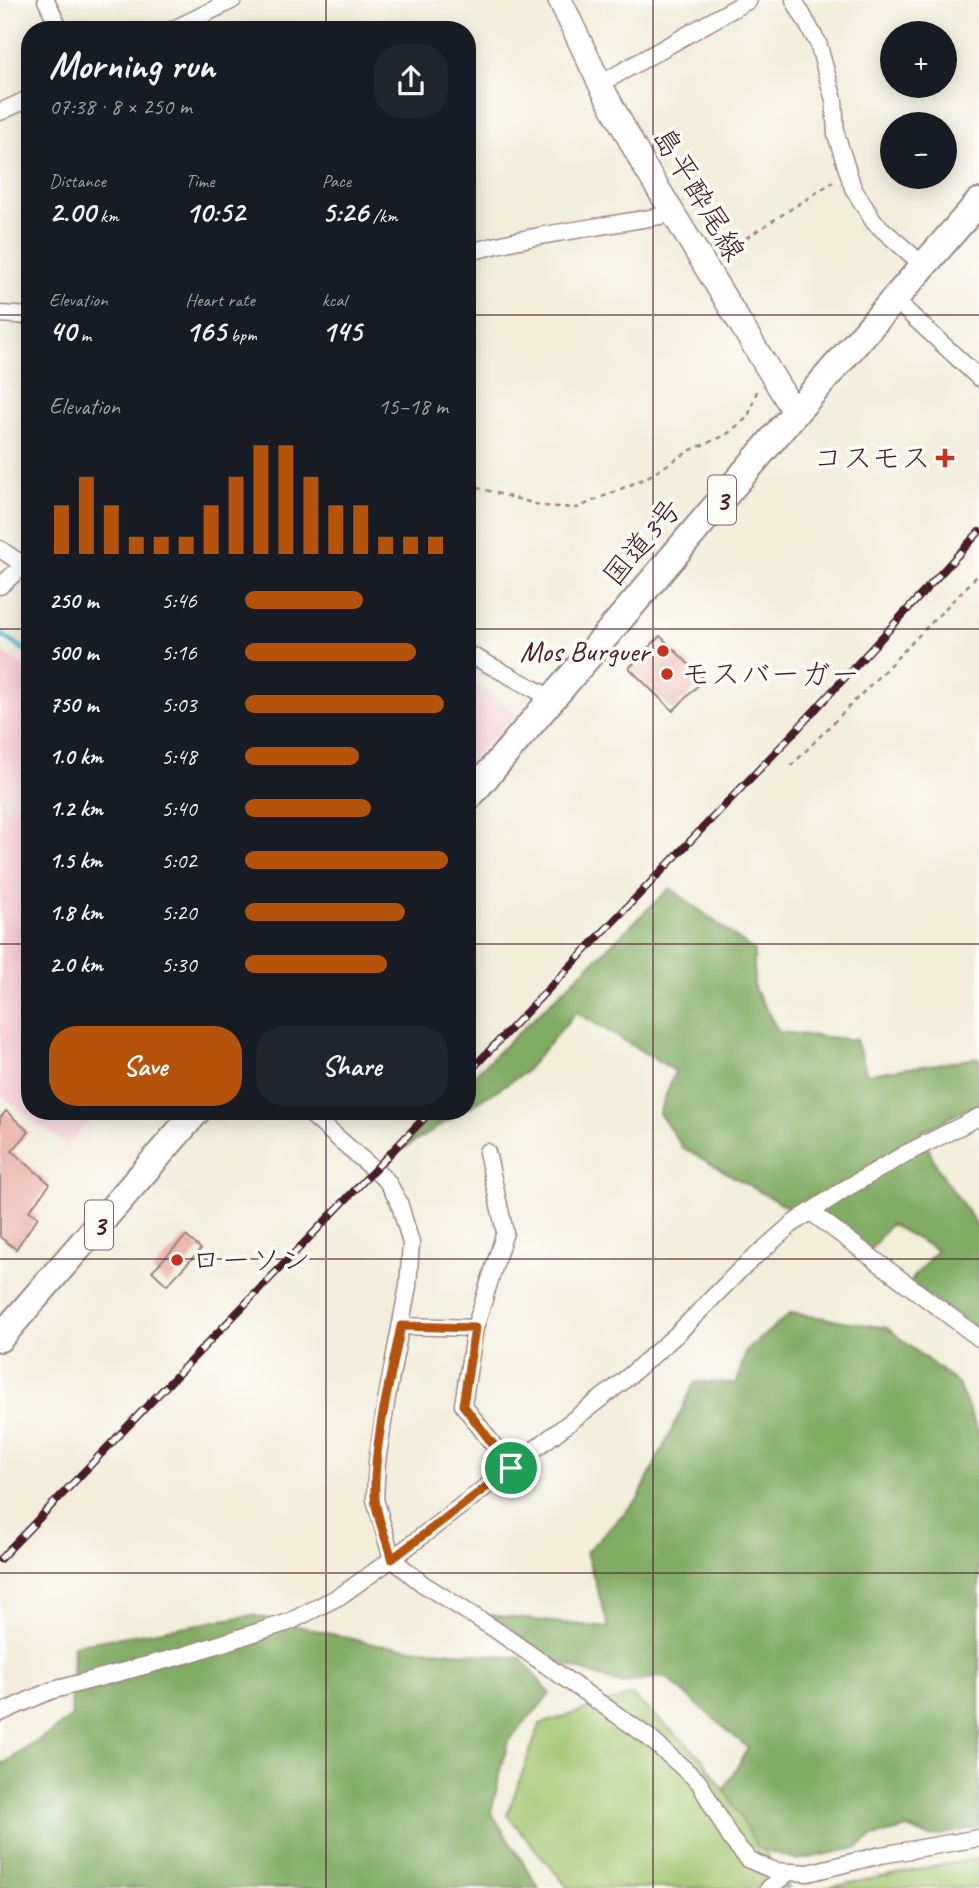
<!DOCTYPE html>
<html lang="en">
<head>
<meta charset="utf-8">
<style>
	:root { --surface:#171b24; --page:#20242c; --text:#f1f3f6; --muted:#9ea1a6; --accent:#b45309 }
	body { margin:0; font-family:Caveat,"Klee One",sans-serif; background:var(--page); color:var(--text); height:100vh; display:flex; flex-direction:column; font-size:26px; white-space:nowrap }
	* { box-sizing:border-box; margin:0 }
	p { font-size:23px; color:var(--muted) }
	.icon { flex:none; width:38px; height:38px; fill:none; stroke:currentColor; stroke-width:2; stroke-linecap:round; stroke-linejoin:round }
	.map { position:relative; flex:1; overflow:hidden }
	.drawer { position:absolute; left:21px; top:21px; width:455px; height:1099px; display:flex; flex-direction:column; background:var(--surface); border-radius:28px; box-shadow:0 4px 18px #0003 }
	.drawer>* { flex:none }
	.controls { position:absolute; left:880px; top:21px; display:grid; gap:14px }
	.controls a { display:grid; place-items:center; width:77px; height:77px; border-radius:50%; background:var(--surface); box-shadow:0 4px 18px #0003; font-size:35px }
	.pin { position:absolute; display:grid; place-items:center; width:60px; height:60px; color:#fff; margin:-30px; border:4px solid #fff; border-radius:50%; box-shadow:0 2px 7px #0007 }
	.round { display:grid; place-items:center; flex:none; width:74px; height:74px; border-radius:28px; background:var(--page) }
	.overview { display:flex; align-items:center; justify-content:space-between; height:119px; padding:0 28px }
	h1 { font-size:38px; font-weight:600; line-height:52px }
	.metrics { display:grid; grid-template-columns:repeat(3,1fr); gap:10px; height:119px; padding:7px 28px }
	.metrics div { display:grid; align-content:center }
	.metrics b { font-size:30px; font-weight:600 }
	.metrics small { font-size:19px; font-weight:400 }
	.metrics p { font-size:19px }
	.chart { height:196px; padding:14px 28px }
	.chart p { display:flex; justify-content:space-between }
	.chart svg { width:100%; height:126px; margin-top:7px; stroke:var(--accent); stroke-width:6 }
	.cta { display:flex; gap:14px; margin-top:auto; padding:14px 28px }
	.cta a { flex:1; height:80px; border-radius:28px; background:var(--accent); color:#fff; font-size:28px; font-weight:600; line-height:80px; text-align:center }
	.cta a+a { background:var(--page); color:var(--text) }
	ul { padding:0 28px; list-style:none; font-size:23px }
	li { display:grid; grid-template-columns:112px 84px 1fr; align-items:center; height:52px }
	li i { height:18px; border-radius:9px; background:var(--accent) }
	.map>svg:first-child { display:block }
</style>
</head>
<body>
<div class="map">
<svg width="979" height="1888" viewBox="0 0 979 1888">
	<rect width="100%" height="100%" fill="#fdfcf7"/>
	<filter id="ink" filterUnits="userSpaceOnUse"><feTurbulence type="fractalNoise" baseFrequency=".0143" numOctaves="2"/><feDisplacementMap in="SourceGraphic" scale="14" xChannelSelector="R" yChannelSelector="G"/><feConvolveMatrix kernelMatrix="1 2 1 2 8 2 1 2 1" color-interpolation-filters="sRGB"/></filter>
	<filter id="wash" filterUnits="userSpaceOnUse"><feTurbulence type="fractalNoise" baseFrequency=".00686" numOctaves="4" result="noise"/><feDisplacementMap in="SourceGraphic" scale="28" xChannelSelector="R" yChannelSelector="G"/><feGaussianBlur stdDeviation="1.57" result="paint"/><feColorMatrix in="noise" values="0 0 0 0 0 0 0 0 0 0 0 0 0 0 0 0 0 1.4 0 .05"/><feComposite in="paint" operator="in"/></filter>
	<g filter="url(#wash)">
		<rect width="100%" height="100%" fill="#f2eeda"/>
		<!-- built -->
		<path fill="#f6cfd7" d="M0,650L30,672V1111H100L66,1145L0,1094Z
			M467,677L516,714L467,764Z"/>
		<!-- green -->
		<path fill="#a2c771" stroke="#76734e" stroke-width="2" d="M632,1695L703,1759L789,1888H568L507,1815L540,1724Z
			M979,1858V1888H824Z"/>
		<!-- forest -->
		<path fill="#81ac63" stroke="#666647" stroke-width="2" d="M670,888L754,951V988L779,1032L856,1040L867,1074L979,1058V1103L921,1132L937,1167L979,1228V1330L909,1283L937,1250L890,1224L868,1253L683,1148L659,1113L675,1071L576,1012L524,1073L467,1109V1082Z
			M437,1111H463L386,1160Z
			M791,1313L887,1328L958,1384L979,1434V1827L929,1837L907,1828L870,1838L857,1848L798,1860L758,1848L724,1789L748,1748L664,1676L620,1684L553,1660L488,1615L609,1628L586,1552L638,1499L695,1382L737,1383L746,1350Z
			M252,1615L377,1645L521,1658L550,1694L508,1742L491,1812L539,1888H0V1766L71,1718L73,1645Z"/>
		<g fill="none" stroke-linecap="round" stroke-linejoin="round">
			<!-- stream -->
			<path stroke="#5fc3dd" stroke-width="5" d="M0,634L30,653"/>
		</g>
		<g id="blocks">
			<!-- building -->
			<path fill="#e8aba1" d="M660,636L704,679L673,711L629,668Z
				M6,1111L29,1132L12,1151L50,1184L29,1211L38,1217L16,1249L0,1237V1118Z
				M186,1236L201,1249L167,1285L152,1271Z"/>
		</g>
	</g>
	<g filter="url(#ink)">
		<use href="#blocks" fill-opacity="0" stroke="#9e8682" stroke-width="2"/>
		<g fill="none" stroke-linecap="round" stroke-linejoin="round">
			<defs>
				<path id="minor" d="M46,0L60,30
					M794,0L818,43L834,100L836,134L853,188L874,222L924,266
					M172,30L233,0
					M600,84L749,0
					M0,112L30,98
					M467,253C535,233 604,227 672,214
					M895,300L979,378
					M0,314L30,316
					M0,549L22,564
					M0,586L30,560
					M467,653L553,699
					M307,1111L387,1181L399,1202L411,1243L408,1286L387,1397L377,1462L375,1499L392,1559L423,1584L493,1628L647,1736L699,1782L731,1839L749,1860L775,1871L808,1873L881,1855L979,1838
					M487,1152L505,1232L475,1328L463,1405L511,1468
					M811,1212L979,1338
					M401,1326L475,1328
					M0,1713L50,1691L185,1655L289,1622L340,1596L392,1559L621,1383L676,1335L740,1270L792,1224L845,1189L905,1154L979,1117
					M769,1888L789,1872"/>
				<path id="secondary" d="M560,0L600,84L643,164L795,413"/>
				<path id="trunk" d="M467,799L795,413L979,202
					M0,1338L197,1111"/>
			</defs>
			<!-- minor casing -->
			<use href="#minor" stroke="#9e8682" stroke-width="19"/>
			<!-- secondary casing -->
			<use href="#secondary" stroke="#9e8682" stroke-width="26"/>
			<!-- trunk casing -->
			<use href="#trunk" stroke="#9e8682" stroke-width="30"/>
			<!-- path -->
			<path stroke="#9e8682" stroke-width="2.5" stroke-dasharray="5 5" stroke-linecap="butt" d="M721,254L833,182
				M467,485L543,506L577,508L646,478L691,450L726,435L748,417L758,388
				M791,766L979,574"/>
			<!-- minor -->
			<use href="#minor" stroke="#fff" stroke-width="16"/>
			<!-- secondary -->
			<use href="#secondary" stroke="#fff" stroke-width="23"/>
			<!-- trunk -->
			<use href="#trunk" stroke="#fff" stroke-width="26"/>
			<defs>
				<path id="rail" d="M467,1074L790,737L979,532
					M0,1559L431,1111"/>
			</defs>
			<!-- rail casing -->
			<use href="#rail" stroke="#4a1f2b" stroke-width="8"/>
			<!-- rail -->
			<use href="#rail" stroke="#fdfcf7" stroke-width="5" stroke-dasharray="16" stroke-linecap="butt"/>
		</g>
	</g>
	<g fill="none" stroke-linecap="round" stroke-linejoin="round" filter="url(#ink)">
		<defs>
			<path id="route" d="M401,1326L475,1328L463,1405L511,1468L392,1559C387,1540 376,1517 375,1497C373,1445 391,1377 401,1326Z"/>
		</defs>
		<!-- route casing -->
		<use href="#route" stroke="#fff" stroke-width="14"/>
		<!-- route -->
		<use href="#route" stroke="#b45309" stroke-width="9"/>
	</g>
	<!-- grid -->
	<path fill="none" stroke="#4a1f2b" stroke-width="2" stroke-opacity="0.55" d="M326,0V30M653,0V1888M0,315H30M467,315H979M0,629H30M467,629H979M0,944H30M467,944H979M326,1111V1888M0,1259H979M0,1573H979"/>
	<!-- markers -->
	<g fill="#c8321e" stroke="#fdfcf7" stroke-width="2.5">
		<path d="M941.5 447.5h7v7h7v7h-7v7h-7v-7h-7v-7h7z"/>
		<circle cx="663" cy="651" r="7"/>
		<circle cx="667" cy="674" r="7"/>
		<circle cx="177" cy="1260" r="7"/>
	</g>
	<g text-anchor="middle" stroke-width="7" stroke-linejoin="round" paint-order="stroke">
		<!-- shield labels -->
		<g fill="#fdfcf7" stroke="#806168" stroke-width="2">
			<rect x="708" y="475.5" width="28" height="49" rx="5"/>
			<rect x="85" y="1200.5" width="28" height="49" rx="5"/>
		</g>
		<g font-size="28" font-weight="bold" fill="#4a1f2b">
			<text x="722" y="510">3</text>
			<text x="99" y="1235">3</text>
		</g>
		<!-- street labels -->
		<g font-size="30" fill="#4a1f2b" stroke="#fdfcf7">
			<text transform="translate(699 194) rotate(59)" y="10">島平酔尾線</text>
			<text transform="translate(642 542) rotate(-50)" y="10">国道3号</text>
		</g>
		<!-- poi labels -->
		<g font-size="30" fill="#4a1f2b" stroke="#fdfcf7" text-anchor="end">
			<text x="931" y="468">コスモス</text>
			<text x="649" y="661">Mos Burguer</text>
			<text x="681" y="684" text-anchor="start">モスバーガー</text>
			<text x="191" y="1270" text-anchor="start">ローソン</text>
		</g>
	</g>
</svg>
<div class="controls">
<a>+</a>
<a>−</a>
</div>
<div class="pin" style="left:511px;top:1468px;background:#1e9e55"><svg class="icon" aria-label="arrive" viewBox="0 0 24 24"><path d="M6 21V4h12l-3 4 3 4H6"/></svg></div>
<section class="drawer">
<div class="overview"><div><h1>Morning run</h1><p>07:38 · 8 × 250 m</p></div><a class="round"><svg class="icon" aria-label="share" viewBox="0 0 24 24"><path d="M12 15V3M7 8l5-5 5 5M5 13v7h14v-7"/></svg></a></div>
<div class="metrics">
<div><p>Distance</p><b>2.00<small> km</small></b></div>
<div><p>Time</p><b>10:52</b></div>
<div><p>Pace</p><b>5:26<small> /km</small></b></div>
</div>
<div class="metrics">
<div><p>Elevation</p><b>40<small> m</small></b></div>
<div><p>Heart rate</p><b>165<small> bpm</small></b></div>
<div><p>kcal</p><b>145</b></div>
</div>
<div class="chart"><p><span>Elevation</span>15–18 m</p>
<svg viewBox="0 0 160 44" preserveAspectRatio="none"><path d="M5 44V27M15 44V17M25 44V27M35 44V38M45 44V38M55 44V38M65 44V27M75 44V17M85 44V6M95 44V6M105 44V17M115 44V27M125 44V27M135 44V38M145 44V38M155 44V38"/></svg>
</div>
<ul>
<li><b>250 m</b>5:46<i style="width:58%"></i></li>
<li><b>500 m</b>5:16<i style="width:84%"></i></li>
<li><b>750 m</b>5:03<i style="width:98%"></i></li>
<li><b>1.0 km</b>5:48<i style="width:56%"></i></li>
<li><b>1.2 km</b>5:40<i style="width:62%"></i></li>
<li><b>1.5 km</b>5:02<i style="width:100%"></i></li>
<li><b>1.8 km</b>5:20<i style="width:79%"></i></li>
<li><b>2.0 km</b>5:30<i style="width:70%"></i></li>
</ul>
<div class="cta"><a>Save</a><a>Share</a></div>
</section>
</div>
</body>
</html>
